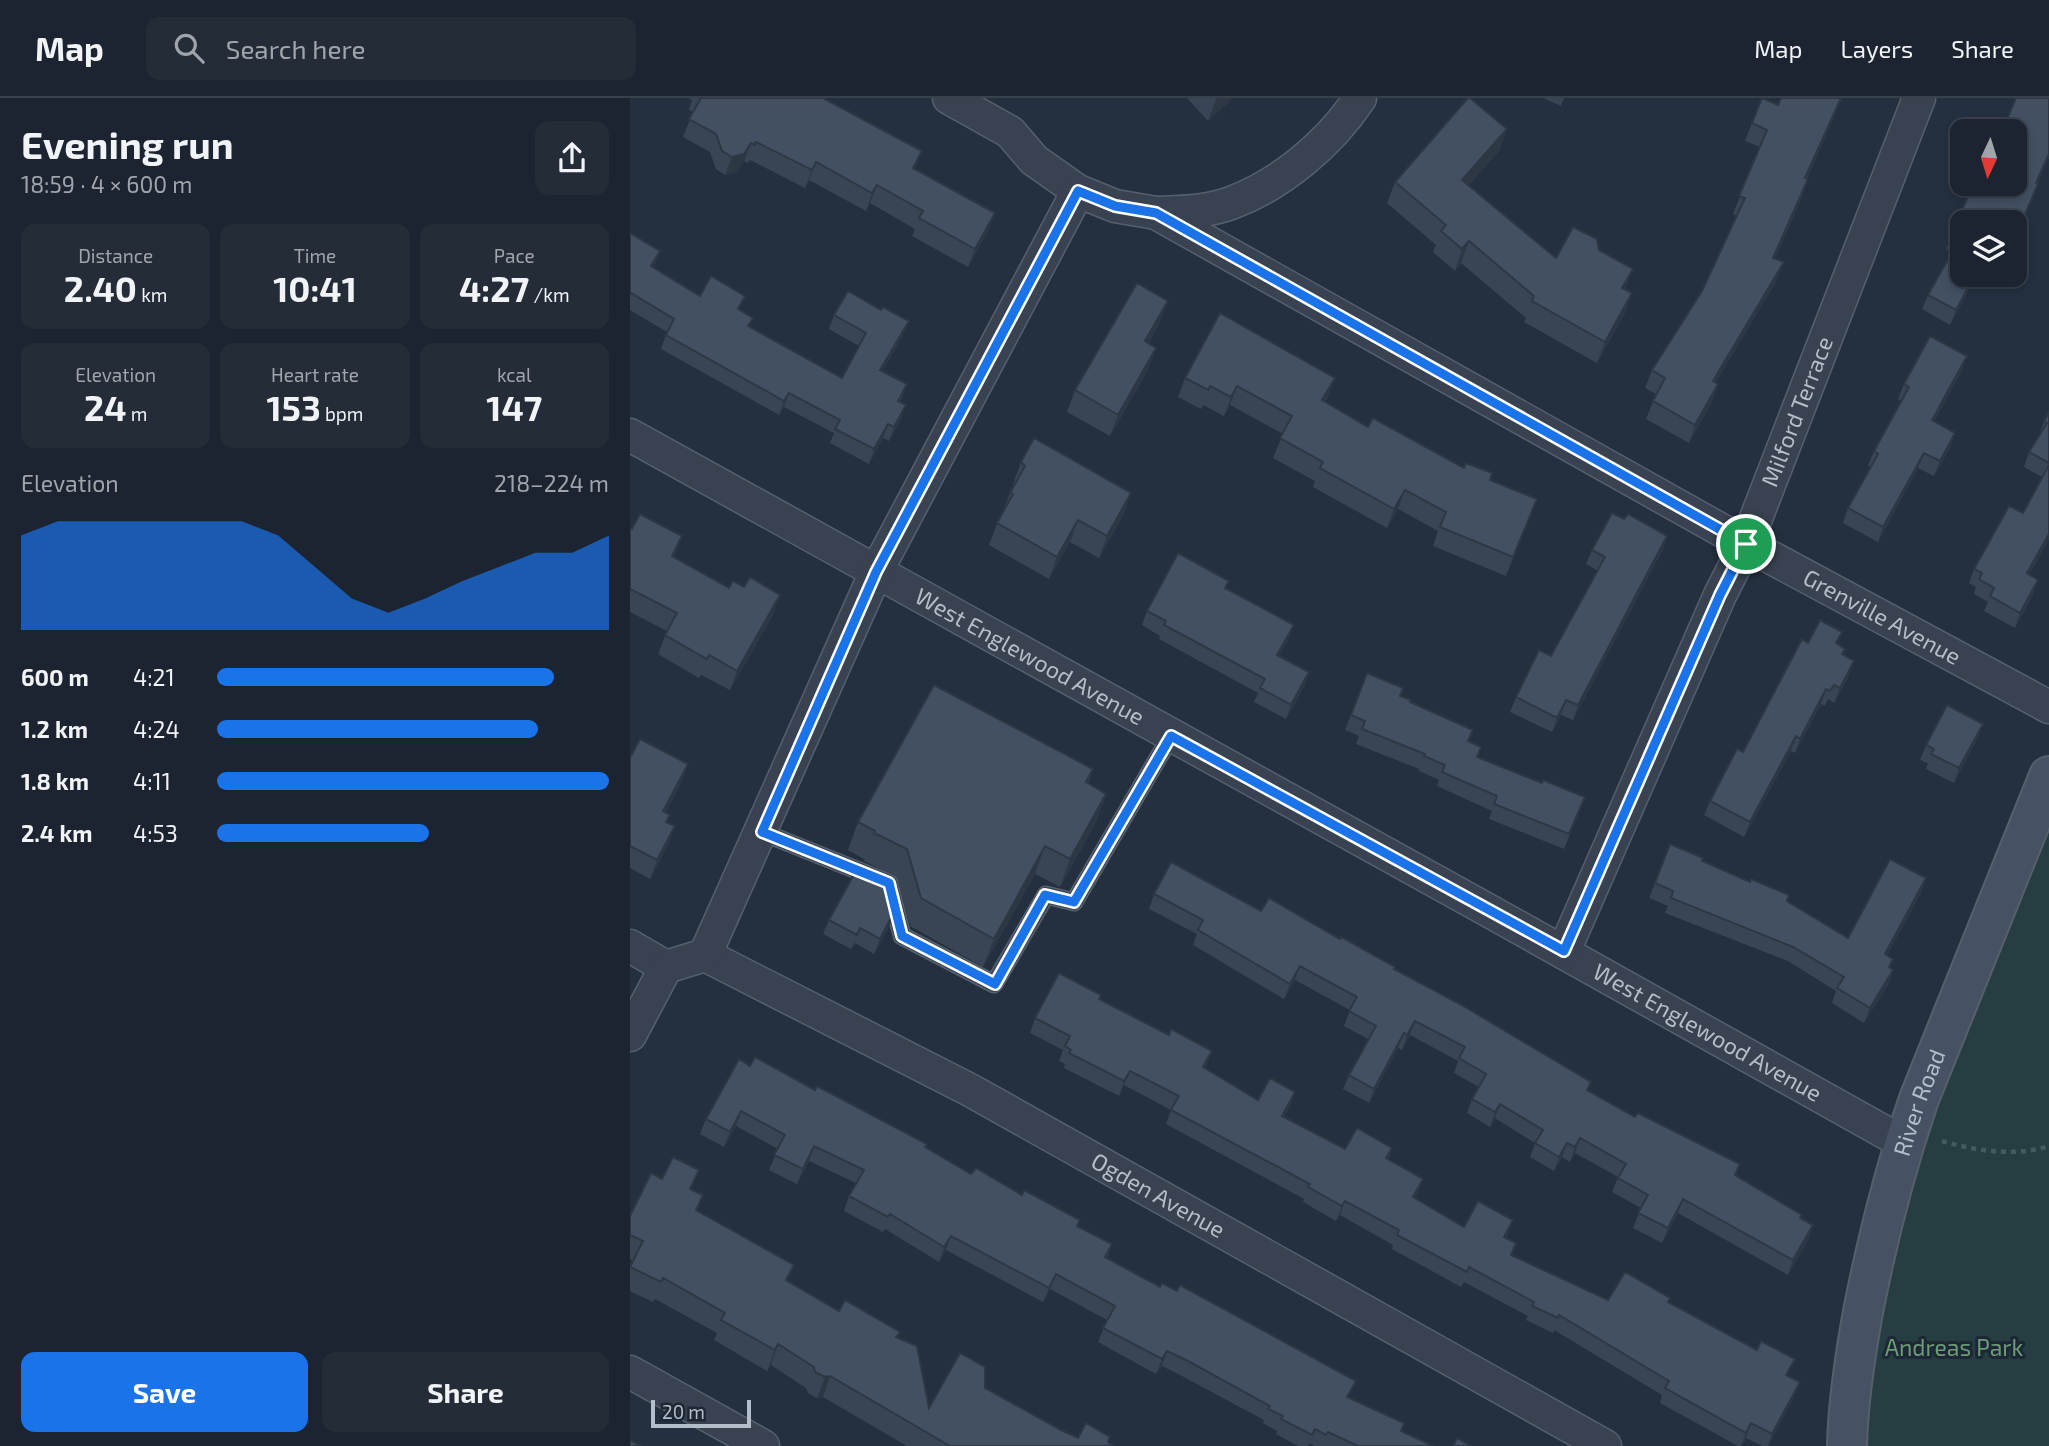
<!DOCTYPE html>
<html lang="en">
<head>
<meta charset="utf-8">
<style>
	:root { --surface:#1b2430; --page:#242c38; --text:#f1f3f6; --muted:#a0a4ab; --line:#39414c; --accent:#1a73e8 }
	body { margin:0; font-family:"Exo 2",sans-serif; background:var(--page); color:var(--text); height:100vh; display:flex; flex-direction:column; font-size:26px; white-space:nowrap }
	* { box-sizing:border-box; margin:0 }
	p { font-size:23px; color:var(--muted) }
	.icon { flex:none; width:38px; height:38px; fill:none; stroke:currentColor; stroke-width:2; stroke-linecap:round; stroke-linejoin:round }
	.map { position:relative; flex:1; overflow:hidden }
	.side { display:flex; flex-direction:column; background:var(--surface); width:630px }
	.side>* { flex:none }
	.needle { width:46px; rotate:184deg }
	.controls { position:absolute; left:1320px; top:21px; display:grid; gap:14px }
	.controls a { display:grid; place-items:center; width:77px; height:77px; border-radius:14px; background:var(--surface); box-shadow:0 4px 10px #0003,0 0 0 2px var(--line); font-size:35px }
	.scale { position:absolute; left:21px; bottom:18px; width:100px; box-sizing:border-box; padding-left:7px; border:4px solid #b4bdca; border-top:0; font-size:19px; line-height:24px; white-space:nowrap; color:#b4bdca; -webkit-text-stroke:5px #1d2735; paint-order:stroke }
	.pin { position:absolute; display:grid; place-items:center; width:60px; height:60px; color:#fff; margin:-30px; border:4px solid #fff; border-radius:50%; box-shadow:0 2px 7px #0007 }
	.round { display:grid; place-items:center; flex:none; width:74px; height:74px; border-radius:14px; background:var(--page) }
	.head { display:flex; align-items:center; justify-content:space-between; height:119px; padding:0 21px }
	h1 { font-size:38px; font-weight:700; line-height:52px }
	.figures { display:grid; grid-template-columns:repeat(3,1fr); gap:10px; height:119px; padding:7px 21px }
	.figures div { display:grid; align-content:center; border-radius:14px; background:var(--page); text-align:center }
	.figures b { font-size:35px; font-weight:700 }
	.figures small { font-size:19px; font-weight:400 }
	.figures p { font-size:19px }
	.chart { height:196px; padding:14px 21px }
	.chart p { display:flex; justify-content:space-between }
	.chart svg { width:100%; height:126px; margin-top:7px; fill:var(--accent); opacity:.7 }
	.primary-button { display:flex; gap:14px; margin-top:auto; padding:14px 21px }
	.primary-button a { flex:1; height:80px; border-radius:14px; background:var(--accent); color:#fff; font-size:28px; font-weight:700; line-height:80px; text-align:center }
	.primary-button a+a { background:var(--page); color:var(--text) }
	ul { padding:0 21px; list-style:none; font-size:23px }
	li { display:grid; grid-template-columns:112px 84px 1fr; align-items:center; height:52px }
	li i { height:18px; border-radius:9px; background:var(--accent) }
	header { display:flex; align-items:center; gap:42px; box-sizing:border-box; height:98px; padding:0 35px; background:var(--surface); border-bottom:2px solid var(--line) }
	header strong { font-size:33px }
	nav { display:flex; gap:38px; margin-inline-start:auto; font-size:24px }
	.search { width:490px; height:63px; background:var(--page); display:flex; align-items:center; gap:18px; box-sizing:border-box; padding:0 24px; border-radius:14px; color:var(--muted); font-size:26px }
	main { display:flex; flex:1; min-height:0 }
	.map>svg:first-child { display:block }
</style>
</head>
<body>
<header>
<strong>Map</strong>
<div class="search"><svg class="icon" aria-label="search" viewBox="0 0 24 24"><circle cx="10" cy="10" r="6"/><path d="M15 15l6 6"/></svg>Search here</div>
<nav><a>Map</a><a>Layers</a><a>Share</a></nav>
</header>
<main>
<section class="side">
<div class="head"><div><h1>Evening run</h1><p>18:59 · 4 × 600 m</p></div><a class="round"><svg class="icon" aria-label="share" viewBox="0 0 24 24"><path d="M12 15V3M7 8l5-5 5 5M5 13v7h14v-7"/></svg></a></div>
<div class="figures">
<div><p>Distance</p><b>2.40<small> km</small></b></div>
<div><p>Time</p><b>10:41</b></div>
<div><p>Pace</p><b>4:27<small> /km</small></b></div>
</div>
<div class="figures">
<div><p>Elevation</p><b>24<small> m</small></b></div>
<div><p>Heart rate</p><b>153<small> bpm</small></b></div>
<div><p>kcal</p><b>147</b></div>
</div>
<div class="chart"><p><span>Elevation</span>218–224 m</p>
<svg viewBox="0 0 160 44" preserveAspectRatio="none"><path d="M0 44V11L10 6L20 6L30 6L40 6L50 6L60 6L70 11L80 22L90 33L100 38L110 33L120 27L130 22L140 17L150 17L160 11V44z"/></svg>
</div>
<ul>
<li><b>600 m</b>4:21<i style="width:86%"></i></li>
<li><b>1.2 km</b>4:24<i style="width:82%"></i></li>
<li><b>1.8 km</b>4:11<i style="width:100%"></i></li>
<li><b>2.4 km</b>4:53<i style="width:54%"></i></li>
</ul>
<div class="primary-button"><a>Save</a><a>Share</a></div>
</section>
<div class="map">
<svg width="1419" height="1348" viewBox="0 0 1419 1348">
	<rect width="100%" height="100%" fill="#243040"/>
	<!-- green -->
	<path fill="#263e41" d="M1419,678V1348H1217L1246,1147Z"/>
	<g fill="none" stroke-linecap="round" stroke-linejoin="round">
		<defs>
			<path id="service" d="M132,734L259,785L272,838L364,886L416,797L444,804L541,638"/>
			<g id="minor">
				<path id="s1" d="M319,0L380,34L404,62L448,93L485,108L526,115L1116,446L1419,609"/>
				<path d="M526,115C551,114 577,114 601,105C652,86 700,45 730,0"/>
				<path id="s2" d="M0,337C425,574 851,806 1274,1045"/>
				<path d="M0,848L36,869"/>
				<path id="s3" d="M934,853L1090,497L1116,446L1289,0"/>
				<path id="s4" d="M75,857L340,992L975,1348"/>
				<path d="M0,937L36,869L75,857L246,474L448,93"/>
				<path d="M0,1274L133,1348"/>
			</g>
			<g id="secondary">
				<path id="s5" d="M1217,1348C1218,1304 1225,1258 1233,1214C1247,1142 1265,1071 1289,1001L1419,678"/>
			</g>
		</defs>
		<!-- service casing -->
		<use href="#service" stroke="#56606d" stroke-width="19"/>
		<!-- minor casing -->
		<use href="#minor" stroke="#56606d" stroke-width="35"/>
		<!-- secondary casing -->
		<use href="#secondary" stroke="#56606d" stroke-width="42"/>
		<!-- path -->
		<path stroke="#445b5e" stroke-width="4.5" stroke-dasharray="5 5" stroke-linecap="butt" d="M1312,1043C1347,1053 1384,1059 1419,1048"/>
		<!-- service -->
		<use href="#service" stroke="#384250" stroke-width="16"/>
		<!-- minor -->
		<use href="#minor" stroke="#384250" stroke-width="32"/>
		<!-- secondary -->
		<use href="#secondary" stroke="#465163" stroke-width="38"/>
	</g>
	<!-- wall -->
	<path fill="#394554" d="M58,0H193L286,71L358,133L338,169L282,138L285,131L240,105L236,113L179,82L175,90L120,62L118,65L114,63L107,74L95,77L86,71L80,54L53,39L63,14L59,12L62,2Z
		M557,0H603L578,23Z
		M913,0H934L931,8Z
		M1151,0H1212L1177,81L1172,99L1145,160L1147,182L1086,284L1082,304L1059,345L1016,321L1026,296L1015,290L1022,272L1072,193L1107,118L1103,116L1130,49L1115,43L1122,25L1148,7Z
		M1386,0H1419V59L1407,86L1402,101L1384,142V124H1332V177H1347L1320,227L1292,211L1298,197L1322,154L1316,151L1343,86H1384V33H1372Z
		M877,31L869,53L839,87L926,160L969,152L995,191L1002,195L994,217L967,265L894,224L896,220L831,165L825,173L803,154L806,147L757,105L765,84Z
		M0,135L25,167L23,169L70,198L110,212L120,229L212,280L229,248L199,231L204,217L273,237L252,274L277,286L270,304L276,307L271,321L259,343L253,340L239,366L200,345L204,335L154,309L149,317L31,251L37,234L0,212Z
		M530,225L518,246V272L480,338L437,314L445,292Z
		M1332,273L1304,323L1325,335L1320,350L1304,378L1288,370L1248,444L1213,425L1218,410L1241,369L1238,368L1244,353L1272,303L1268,301L1274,286Z
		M555,280L698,299L695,304L738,329L860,382L907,401L876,478L803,448L808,433L768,411L757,430L683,389L685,383L643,360L653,336L600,307L594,318L573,307L571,311L548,299Z
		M1419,314V441L1399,477L1403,497L1385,530L1354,513L1358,504L1344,496L1346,489L1339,485L1344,471L1393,415L1412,379L1394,369L1399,354L1409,338L1414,323Z
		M391,364L494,416L469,460L440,444L419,481L359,447L367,425L372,416L380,395L384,387L383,386Z
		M994,421L1037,438L1032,453L943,622L931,617L922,634L880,614L886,599L921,558L968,473L956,466L962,452Z
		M0,430L44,459L143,517L100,592L71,577L69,580L28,556L37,533L0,514Z
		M596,490L658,542L649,558L679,574L674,589L656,621L624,604L628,595L529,541L530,538L512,527L517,513Z
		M1178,545L1208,546L1213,557L1219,578L1204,605L1198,601L1195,608L1191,606L1165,655L1161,653L1114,739L1074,717L1080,703L1113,654Z
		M737,575L780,604L843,632L839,644L851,649L847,659L912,685L955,699L934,751L859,721L862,713L807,688L809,682L789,673V671L726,646L729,638L715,632Z
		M1353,626L1347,641L1324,685L1296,671L1298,665L1290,662L1296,647Z
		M0,660L58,666L51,685L36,714L37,724L45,728L38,747L20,781L0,770Z
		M463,671L458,685L476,696L466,724L430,789L405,776L353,869L280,828L267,779L234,763V761L218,752L228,724Z
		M1072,763L1157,803L1218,840L1291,795L1257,857L1263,861L1260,870L1263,872L1258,887L1234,925L1202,905L1206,893L1158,863L1035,815L1038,808L1019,800L1025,785Z
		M524,796L631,813L710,841L764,871L958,992L1005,1019L1110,1066L1106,1078L1171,1121L1183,1127L1178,1142L1158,1177L1048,1115L1032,1145L1003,1130L1011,1110L982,1094L988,1079L945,1055L940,1064L932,1059L924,1073L900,1059L905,1045L865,1020L860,1029L837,1015L842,1001L849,989L824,975L828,963L780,937L772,952L768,950L739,1005L713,991L719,977L738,941L714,928L720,912L665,882L654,901L563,847L567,836L519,811Z
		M264,814L259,829L244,856L225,845L221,851L193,836L199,822Z
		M469,901L539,937L582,953L575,970L628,1002L665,994L660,1008L654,1019L715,1051L762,1050L758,1061L788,1096L785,1100L834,1129L883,1122L876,1140L886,1145L882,1157L978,1202L1040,1200L1039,1204L1158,1278L1164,1299L1138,1348H1132L1116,1340L1111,1348H1108L1030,1305L1032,1297L924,1232L923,1235L896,1222L898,1218L834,1184L831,1189L762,1151L763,1147L710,1117L706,1123L673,1104L674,1101L536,1026L541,1012L494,987L489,998L434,970L435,966L429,963L433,952L400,935L405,920Z
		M120,968L185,992L296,1049L341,1076L392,1097L447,1128L482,1146L477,1160L719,1300L771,1333L803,1348H685L680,1345L678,1348H668L646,1336L647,1333L633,1325L634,1322L552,1278L532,1268L526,1276L468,1244L477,1222L420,1191L413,1204L316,1152L309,1164L255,1131L253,1134L214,1113L219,1098L226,1085L179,1063L167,1086L139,1072L148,1051L106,1028L94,1049L70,1036L76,1021Z
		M32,1081L73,1097L67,1113L158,1183L209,1213L270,1234L267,1240L299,1310L355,1290L431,1332L448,1340L478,1344L484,1348H277L193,1299L187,1300L178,1295L176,1290L141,1267L137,1273L84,1242L87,1235L25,1201L23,1204L0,1193V1170L3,1163L0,1161V1118Z"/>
	<!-- shaded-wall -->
	<path fill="#2e3845" d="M588,0H603L578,23L586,1Z
		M1211,0H1212L1169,98L1175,80Z
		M877,31L869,53L824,104L832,82Z
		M121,45L114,63L107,74L95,77L102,59Z
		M292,53L285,71L283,70Z
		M1419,56V59L1400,100L1406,85Z
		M186,64L179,82L175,90L182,72Z
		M1178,81L1172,99L1137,178L1143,160Z
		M247,87L240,105L236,113L242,95Z
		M365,115L358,133L338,169L345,151Z
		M839,143L831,165L825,173L832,151Z
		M30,153L25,167L16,182L21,168Z
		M1154,164L1147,182L1076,301L1083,283Z
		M1003,171L995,192L992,190Z
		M1345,177H1347L1320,227L1326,212Z
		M1002,195L994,217L967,265L975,244Z
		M538,203L530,225L507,265L515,243Z
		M279,223L273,237L245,286L250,272Z
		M526,250L518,272L480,338L488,317Z
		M1337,258L1332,273L1297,337L1302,322Z
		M705,280L698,299L685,322L692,302Z
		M1088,286L1082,304L1059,345L1065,327Z
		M607,288L600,307L594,318L601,299Z
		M159,295L154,309L149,317L154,303Z
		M276,307L271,321L259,343L264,329Z
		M258,326L253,340L239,366L244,351Z
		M1325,335L1320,350L1304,378L1310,363Z
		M1294,355L1288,370L1248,444L1253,429Z
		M775,392L768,411L757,430L764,411Z
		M501,395L494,416L469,460L477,438Z
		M907,401L900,420L876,478L883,459Z
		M448,422L440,444L419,481L427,459Z
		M1419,436V441L1391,490L1397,475Z
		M52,438L45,458L35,477L42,458Z
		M1037,438L1032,453L943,622L948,607Z
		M1408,482L1403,497L1385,530L1390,515Z
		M150,497L143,517L100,592L107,573Z
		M664,527L658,542L642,572L647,557Z
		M1224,563L1219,578L1204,605L1210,590Z
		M679,574L674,589L656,621L661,607Z
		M1196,591L1191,606L1165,655L1170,641Z
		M936,602L931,617L922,634L927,620Z
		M1353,626L1347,641L1324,685L1329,670Z
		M1166,638L1161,653L1114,739L1120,724Z
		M58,666L51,685L27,731L33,713Z
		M476,696L466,724L430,789L440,761Z
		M45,728L38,747L20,781L27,762Z
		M415,748L405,776L353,869L364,841Z
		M1296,780L1291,795L1250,871L1255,856Z
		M264,814L259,829L244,856L250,841Z
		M670,868L665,882L654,901L660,886Z
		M1263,872L1258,887L1234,925L1240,910Z
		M785,923L780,937L772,952L777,937Z
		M774,935L768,950L739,1005L744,991Z
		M582,953L577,967L568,984L573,969Z
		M500,973L494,987L489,998L494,983Z
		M665,994L660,1008L647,1032L652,1018Z
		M870,1006L865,1020L860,1029L865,1014Z
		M111,1013L106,1028L94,1049L100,1034Z
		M950,1040L945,1055L940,1064L945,1049Z
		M937,1045L932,1059L924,1073L929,1059Z
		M184,1048L179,1063L167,1086L173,1071Z
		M793,1081L788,1096L777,1114L783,1099Z
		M1053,1101L1048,1115L1032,1145L1038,1130Z
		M715,1103L710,1117L706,1123L712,1108Z
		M883,1122L878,1136L869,1153L874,1139Z
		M1183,1127L1178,1142L1158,1177L1163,1162Z
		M321,1138L316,1152L309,1164L314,1149Z
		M426,1176L420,1191L413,1204L419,1190Z
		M148,1246L141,1267L137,1273L145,1252Z
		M537,1253L532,1268L526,1276L532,1261Z
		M200,1278L193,1299L187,1300L195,1279Z
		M1170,1284L1164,1299L1138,1348L1142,1336Z
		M1121,1325L1116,1340L1111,1348L1116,1335Z"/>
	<!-- building -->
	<path fill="#425062" stroke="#2e3845" stroke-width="2" d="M71,0H193L292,53L283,70L365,115L345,151L289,120L293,113L247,87L242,95L186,64L182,72L126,44L125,47L121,45L114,56L102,59L92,53L86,36L59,21Z
		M838,0H840L877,31L832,82L926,160L943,129L967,141L969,152L1003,171L992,190L1002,195L975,244L902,203L904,198L839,143L832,151L811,133L816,127L765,84Z
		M1132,0L1148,7L1151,0H1211L1175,80L1178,81L1143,160L1154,164L1083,283L1088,286L1065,327L1023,303L1035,280L1022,272L1072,193L1115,100L1109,98L1137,32L1122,25Z
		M1386,0H1419V56L1406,85L1408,86L1389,130L1384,128V124H1376L1373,123V124H1332V177H1345L1326,212L1298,197L1330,140L1322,136L1343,86H1384V33H1372Z
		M0,135L30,153L21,168L70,198L81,178L115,198L108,211L123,220L118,228L212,280L236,235L204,217L218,193L251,212L253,209L279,223L250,272L277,286L268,303L276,307L264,329L258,326L244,351L205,331L210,322L159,295L154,303L36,237L44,221L1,195L0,197Z
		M507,185L538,203L515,243L526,250L488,317L445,292Z
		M590,215L705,280L692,302L738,329L743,320L834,370L836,365L862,375L860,382L907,401L883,459L810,429L816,414L775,392L764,411L690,370L693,364L650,340L662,318L607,288L601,299L580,288L578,292L555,280Z
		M1300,238L1337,258L1302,322L1325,335L1310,363L1294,355L1253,429L1218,410L1248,356L1244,353L1279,289L1274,286Z
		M1419,314V365L1399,354L1417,325L1414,323Z
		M404,340L501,395L477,438L448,422L427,459L367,425L383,396L380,395L395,368L391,364Z
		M1419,367V436L1397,475L1408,482L1390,515L1360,498L1364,490L1349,481L1352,475L1344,471L1379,408L1393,415Z
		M982,415L994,421L998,416L1037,438L948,607L936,602L927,620L886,599L909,552L921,558L975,459L962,452Z
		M10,416L52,438L42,458L99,490L103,483L114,489L120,479L150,497L107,573L79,557L77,561L35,537L47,515L0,491V430L2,431Z
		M548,455L599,483L595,490L664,527L647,557L679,574L661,607L630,590L635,581L534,527L536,523L517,513Z
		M1190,522L1212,534L1206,545L1215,551L1212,556L1224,563L1210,590L1204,587L1200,593L1196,591L1170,641L1166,638L1120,724L1080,703L1107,651L1113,654L1172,541L1178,545Z
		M737,575L773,590L770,598L781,602L780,604L843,632L838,643L851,649L847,659L912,685L913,682L955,699L939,736L864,706L867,698L812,674L815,667L794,658L795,656L732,631L735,623L721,617Z
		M304,587L463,671L456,684L476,696L440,761L415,748L364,841L291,800L277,751L244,735L245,733L228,724Z
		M1317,607L1353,626L1329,670L1301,656L1304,651L1296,647Z
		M10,641L58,666L33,713L40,717L36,724L45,728L27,762L0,748V660Z
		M1040,746L1073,760L1072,763L1120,784L1121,781L1159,797L1157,803L1218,840L1260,761L1296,780L1255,856L1263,861L1259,869L1263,872L1240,910L1207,890L1214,879L1163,849L1041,800L1043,793L1025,785Z
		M541,764L631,813L639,800L710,841L711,839L765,869L764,871L830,906L961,984L957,992L1005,1019L1008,1015L1110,1066L1105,1077L1172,1117L1170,1120L1183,1127L1163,1162L1053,1101L1038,1130L1008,1115L1018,1097L988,1080L996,1066L950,1040L945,1049L937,1045L929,1059L905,1045L913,1032L870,1006L865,1014L842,1001L856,976L829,960L835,949L785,923L777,937L774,935L744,991L719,977L746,928L719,913L727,899L670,868L660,886L568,832L573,822L524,796Z
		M229,767L255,778L264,814L250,841L230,830L227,837L199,822Z
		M429,875L471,897L469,901L539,937L541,931L582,953L573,969L628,1002L640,980L665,994L652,1018L715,1051L727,1030L762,1050L756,1060L793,1081L783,1099L834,1129L848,1103L883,1122L874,1139L886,1145L881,1157L978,1202L995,1174L1040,1200L1038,1204L1127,1252L1131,1243L1165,1261L1156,1277L1170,1284L1142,1336L1121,1325L1116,1335L1035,1290L1039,1283L929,1217L928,1220L902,1208L904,1204L839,1169L837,1174L767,1137L769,1132L715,1103L712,1108L678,1089L680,1086L541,1012L549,998L500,973L494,983L439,955L441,952L435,948L440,938L405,920Z
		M125,959L185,992L187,988L297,1046L295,1049L341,1076L346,1070L392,1097L394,1092L450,1122L447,1128L482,1146L475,1159L530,1189L532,1185L547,1193L550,1187L726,1283L717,1299L774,1325L771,1333L803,1348H728L698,1334L696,1337L685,1331L682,1337L651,1321L653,1318L638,1311L640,1308L558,1263L537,1253L532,1261L473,1230L485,1208L426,1176L419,1190L321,1138L314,1149L260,1116L258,1119L219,1098L234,1072L184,1048L173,1071L144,1057L155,1037L111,1013L100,1034L76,1021L109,961L120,968Z
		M43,1059L69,1072L60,1091L73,1097L66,1112L164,1167L156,1182L209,1213L215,1202L270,1234L266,1239L287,1248L299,1310L330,1255L355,1269V1290L431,1332L448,1340L456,1325L480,1339L478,1344L484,1348H320L200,1278L195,1279L185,1274L184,1269L148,1246L145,1252L91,1222L95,1215L33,1180L31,1184L0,1169L13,1143L0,1137V1118L21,1075L32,1081Z
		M827,1340L841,1348H823Z
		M0,1342L11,1348H0Z"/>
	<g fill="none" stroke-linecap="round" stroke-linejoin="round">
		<defs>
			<path id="route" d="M448,93L485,108L526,115L1116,446L1090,497L934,853L541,638L444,804L415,797L365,886L272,838L259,785L132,734L246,474Z"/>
		</defs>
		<!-- route casing -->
		<use href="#route" stroke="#fff" stroke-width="14"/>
		<!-- route -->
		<use href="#route" stroke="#1a73e8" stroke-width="9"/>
	</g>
	<g text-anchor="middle" stroke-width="6" stroke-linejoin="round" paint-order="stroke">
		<!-- street labels -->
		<g font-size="23" fill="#b4bdca" stroke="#1d2735">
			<text dy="8" stroke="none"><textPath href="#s3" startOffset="588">Milford Terrace</textPath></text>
			<text dy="8" stroke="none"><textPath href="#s1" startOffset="1073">Grenville Avenue</textPath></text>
			<text dy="8" stroke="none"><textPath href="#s2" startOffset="457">West Englewood Avenue</textPath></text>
			<text dy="8" stroke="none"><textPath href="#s2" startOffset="1232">West Englewood Avenue</textPath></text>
			<text dy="8" stroke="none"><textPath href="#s5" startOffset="352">River Road</textPath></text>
			<text dy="8" stroke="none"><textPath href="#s4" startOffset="513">Ogden Avenue</textPath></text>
		</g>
		<!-- park labels -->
		<g font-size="23" fill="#6a9c75" stroke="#1d2735">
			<text x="1324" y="1258">Andreas Park</text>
		</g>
	</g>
</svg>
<div class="controls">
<a><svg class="needle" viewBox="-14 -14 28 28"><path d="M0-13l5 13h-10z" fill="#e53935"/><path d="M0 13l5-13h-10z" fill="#a0a4ab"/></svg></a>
<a><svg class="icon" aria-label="layers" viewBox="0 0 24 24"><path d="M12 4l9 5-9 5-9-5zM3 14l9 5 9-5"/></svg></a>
</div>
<div class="scale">20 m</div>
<div class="pin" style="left:1116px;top:446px;background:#1e9e55"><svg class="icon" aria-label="arrive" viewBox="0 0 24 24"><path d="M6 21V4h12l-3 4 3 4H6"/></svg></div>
</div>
</main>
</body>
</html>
